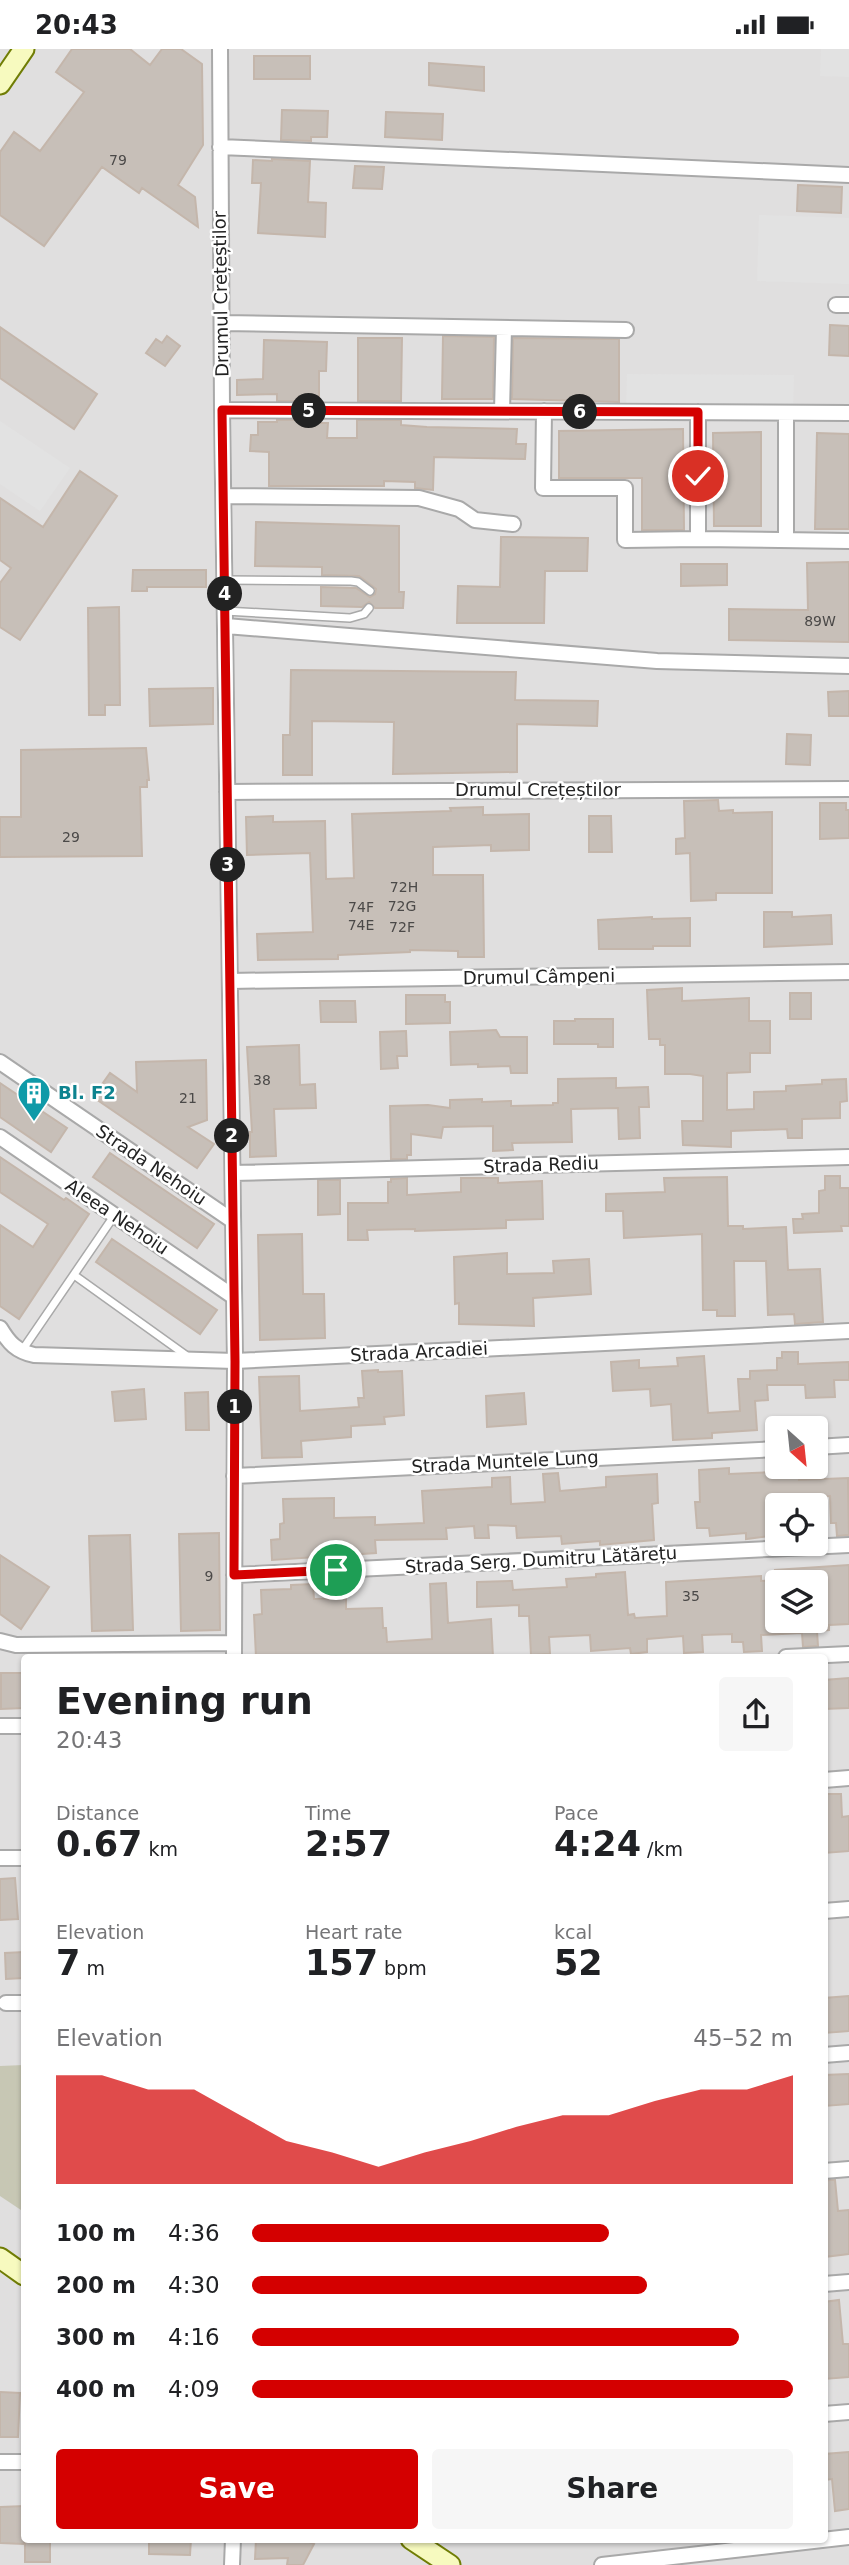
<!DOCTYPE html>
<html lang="en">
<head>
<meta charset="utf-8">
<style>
	:root { --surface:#fff; --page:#f6f6f6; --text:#202124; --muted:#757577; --accent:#d40000 }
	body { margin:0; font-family:"DejaVu Sans",sans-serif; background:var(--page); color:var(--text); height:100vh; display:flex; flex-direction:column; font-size:26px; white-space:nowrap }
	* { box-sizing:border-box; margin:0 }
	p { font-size:23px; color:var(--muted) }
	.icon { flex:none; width:38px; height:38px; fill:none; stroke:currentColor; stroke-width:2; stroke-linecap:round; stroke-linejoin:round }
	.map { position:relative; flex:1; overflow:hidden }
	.drawer { position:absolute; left:21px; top:1605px; width:807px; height:889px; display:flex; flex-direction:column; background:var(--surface); border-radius:7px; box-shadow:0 2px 5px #0004 }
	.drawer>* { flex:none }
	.needle { width:46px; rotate:153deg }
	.fabs { position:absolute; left:765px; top:1367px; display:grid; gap:14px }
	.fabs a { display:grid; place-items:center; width:63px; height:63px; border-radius:7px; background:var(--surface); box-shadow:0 2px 5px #0004; font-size:35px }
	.pin { position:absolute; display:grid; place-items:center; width:60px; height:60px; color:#fff; margin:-30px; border:4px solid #fff; border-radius:50%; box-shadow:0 2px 7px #0007 }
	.km { position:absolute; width:35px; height:35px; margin:-18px; border-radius:50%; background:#222; color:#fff; font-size:19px; line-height:35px; text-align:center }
	.round { display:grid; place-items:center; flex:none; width:74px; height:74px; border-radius:7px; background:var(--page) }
	.headline { display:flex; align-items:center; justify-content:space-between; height:119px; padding:0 35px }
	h1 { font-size:38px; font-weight:700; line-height:52px }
	.metrics { display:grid; grid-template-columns:repeat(3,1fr); gap:10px; height:119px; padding:7px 35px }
	.metrics div { display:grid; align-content:center }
	.metrics b { font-size:35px; font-weight:700 }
	.metrics small { font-size:19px; font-weight:400 }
	.metrics p { font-size:19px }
	.chart { height:196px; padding:14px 35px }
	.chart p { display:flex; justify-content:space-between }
	.chart svg { width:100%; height:126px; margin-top:7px; fill:var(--accent); opacity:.7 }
	.button { display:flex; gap:14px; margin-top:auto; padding:14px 35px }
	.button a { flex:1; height:80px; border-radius:7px; background:var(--accent); color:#fff; font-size:28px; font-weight:700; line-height:80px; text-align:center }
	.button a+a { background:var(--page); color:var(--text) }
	ul { padding:0 35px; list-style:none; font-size:23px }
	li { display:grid; grid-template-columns:112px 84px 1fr; align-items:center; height:52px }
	li i { height:18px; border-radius:9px; background:var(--accent) }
	.status { display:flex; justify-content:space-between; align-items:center; height:49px; padding:0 35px; background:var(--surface); direction:ltr }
	.status svg { height:19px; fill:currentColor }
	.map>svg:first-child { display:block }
</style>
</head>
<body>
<div class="status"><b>20:43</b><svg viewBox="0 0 49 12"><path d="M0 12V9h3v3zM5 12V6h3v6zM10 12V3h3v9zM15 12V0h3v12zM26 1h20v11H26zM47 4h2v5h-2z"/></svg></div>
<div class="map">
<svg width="849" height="2516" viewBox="0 0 849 2516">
	<rect width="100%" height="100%" fill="#f2efe9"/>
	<!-- residential -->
	<path fill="#e0dfdf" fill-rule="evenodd" d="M0,0H849V2516H0ZM777,1379H816V1418H777ZM777,1456H816V1494H777ZM777,1533H816V1572H777ZM24,1608H824V2490H24Z"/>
	<!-- construction -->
	<path fill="#c7c7b4" d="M24,2016V2163L0,2147V2017Z"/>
	<!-- parking -->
	<path fill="#e2e2e2" d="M821,0H849V28L820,27Z
		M759,166L849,169V235L757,232Z
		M627,325L794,326L793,364L626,363Z
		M0,372L70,419L40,462L0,435Z"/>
	<!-- building -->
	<path fill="#c7bfb8" stroke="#c4b6ab" stroke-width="2" fill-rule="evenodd" d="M72,0H130L150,16L162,0H181L202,15L203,96L178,136L195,148L198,178L142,139L139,144L102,118L44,197L0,166V103L14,83L40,102L84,43L56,23Z
		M254,7H310V30H254Z
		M429,14L484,18V42L429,36Z
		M282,61L328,62L327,88H311V92L281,91Z
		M386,63L443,65L442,91L385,88Z
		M272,110L310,112L308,153L326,154L325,188L258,184L261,134H252L253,111L272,112Z
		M355,117L384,118L382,140L353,139Z
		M798,136L842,138L841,164L797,162Z
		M830,276L849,277V307L829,306Z
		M0,278L97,345L74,380L0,329Z
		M167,287L180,297L165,317L146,304L156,290L162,294Z
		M443,287L494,288L493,350H442Z
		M358,289H402L401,352H358Z
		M513,289L619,290V353L512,350Z
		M264,291L327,293L326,322H319V352H277V345L237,346V331L263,330Z
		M277,371H319V374H328L327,389H357V371H401V376L427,378L517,380L516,395H526L525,410L434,408L433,441L415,439V433L384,432V437H269V403L250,402L251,386H258V373H277Z
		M683,380L684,481H642V429H559V382Z
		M761,383V477H714L713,384Z
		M817,384L849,385V480H815Z
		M80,422L117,447L20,591L0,578V534L11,519L0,511V449L43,478Z
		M256,473L399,477V543H404L403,559H375L369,553L362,558L321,557V538L356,539L370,548L375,545L376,540L359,527L322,526V518L255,517Z
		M501,488L588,489L587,522H545L544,574H457L458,537L500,538Z
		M849,513V593L729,591V560L808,561L807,514Z
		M681,515H727V536L681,537Z
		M133,521H206V538H147V542H132Z
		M119,558L120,656H105V666H89L88,559Z
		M291,621L516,623L515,651L598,652L597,677L517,675V723L393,725L394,673L312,672V726H283V686H290Z
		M213,639V675L150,677L149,640Z
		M849,642V667H829L828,643Z
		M787,685L811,686L810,716L786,715Z
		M146,699L149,731H147V738H140L142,807L0,808V768H21V701Z
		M718,751L719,762L733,761V764L772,763V844H716V851L691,852L690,804L676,805V790L685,789L684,752Z
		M820,754H846V761H849V789L820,790Z
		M483,758V766L529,765V801L491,802V796L433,798V826H483L484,908H458V902L410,901V903L338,906V910L258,911L257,885L313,883L310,804L247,806L246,768L273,767V773L325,772L326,830L354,829L352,765L451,762L450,759Z
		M589,767H611L612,803H589Z
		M764,863H792V868L831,866L832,895L764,898Z
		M652,868V870L690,869V897H653V900H599L598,871Z
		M682,939V952L749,949V972H770V1004H750V1023L727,1024V1061L754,1060V1043L786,1042V1037L822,1035V1031L846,1030L847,1052L840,1053V1069L802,1070V1089H788L787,1080L731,1082V1098L683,1096L682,1072H703V1027L690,1025H665V996H660V990H649L647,941Z
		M790,944H811V970H790Z
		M406,946H445V953H450V974L406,975Z
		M320,952H355L356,973H321Z
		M575,970H613V998H598V995H554V972H575Z
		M496,981L500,988H527V1024H511L510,1017L478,1018V1015L451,1016L450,983Z
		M406,982L407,1007H397L398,1019L381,1020L380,983Z
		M299,996L300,1036L315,1035L316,1059L274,1060L276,1107L250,1108V1083H252L247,998Z
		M206,1011L207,1071L188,1078L214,1095L197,1119L93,1048L110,1024L137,1043L136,1013Z
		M616,1029V1039L648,1038L649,1058H639L640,1089L619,1090L618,1059L571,1060L572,1093L512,1094L513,1101L493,1102V1077L443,1078L441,1089L411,1085V1106H407V1110H391L390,1057L428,1056L450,1059V1051L482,1050V1053L511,1052V1057L553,1056V1054H558V1030Z
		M0,1034L67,1079L51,1103L0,1068Z
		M110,1104L214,1175L197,1199L93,1128Z
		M0,1108L64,1151L66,1149L89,1165L19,1270L0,1257V1176L33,1198L48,1175L0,1143Z
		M825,1127H840V1139H849V1177H841L842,1182L794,1184L793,1170H803L802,1165L819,1164V1142L825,1141Z
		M727,1128L728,1177H743V1180L786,1178L788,1221L820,1220L823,1273L795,1275L794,1265L768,1266L766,1212H734L735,1267H717V1261H703L702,1185L624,1189L623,1162H606V1145L665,1143L664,1129Z
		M407,1129V1146L461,1143V1129H498V1134L542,1132L543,1170L506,1171V1179L415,1182V1180L367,1181L368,1191H348V1154H388V1133H391V1130Z
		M318,1131H340V1165L318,1166Z
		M302,1185L303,1245H324L325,1289L260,1291L258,1186Z
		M112,1190L217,1261L200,1285L96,1213Z
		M507,1204V1225L554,1224L553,1212L589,1210L591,1245L533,1249L534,1277L459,1275V1254L455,1255L454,1208Z
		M782,1303H798V1315L849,1313V1331H834L835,1348L806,1349L805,1336H767L768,1351L755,1352L757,1381L712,1384V1389L673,1391L671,1355L651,1357L650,1340L613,1342L611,1313L639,1311V1319L678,1317L677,1309L704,1307L708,1364L740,1362L738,1330H750V1322L777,1321V1309H782Z
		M378,1321V1323L402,1322L404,1366L384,1368L385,1375L351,1377V1388L301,1392L302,1408L262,1409L259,1328L299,1327L300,1362L359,1358L358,1349H364L362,1322Z
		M144,1340L146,1370L115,1372L112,1343Z
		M208,1343L209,1381H186L185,1344Z
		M524,1344L526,1375L487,1378L486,1347Z
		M729,1419V1425L799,1422V1431L848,1429L849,1486L837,1487L836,1474H831L830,1447L787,1450L788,1456H777V1486L746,1490V1484L710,1487L709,1479H697L695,1453H700L699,1421Z
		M558,1424L560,1442L606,1438V1428L657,1425L658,1454L652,1455L654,1491L600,1496V1492L562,1495L561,1487L517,1489L516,1477L488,1476L489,1489H475L474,1477L446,1479L447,1490L375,1491L376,1504L272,1511L271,1491L280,1490V1475L284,1474L283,1450L334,1449V1469L375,1468V1476L424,1474L422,1442L492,1438V1429L510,1428L511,1455L545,1453L543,1425Z
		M219,1484L220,1581L181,1582L179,1485Z
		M130,1486L133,1581L92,1582L89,1487Z
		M0,1506L49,1538L21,1580L0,1565Z
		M849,1516V1575L829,1576V1581L817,1582L818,1597L803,1598L802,1584L761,1586L762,1602L744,1603L743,1593H732V1585L702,1586L703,1603L684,1604L683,1587L647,1590V1603L631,1605L630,1599L591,1602L590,1586L549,1588L550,1605L531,1606L529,1567H519V1556L477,1558V1533L512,1532L513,1541L567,1538L566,1530L596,1528V1525L625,1523L628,1566L634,1565L635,1569L667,1567L666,1533L761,1527V1532L776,1531L775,1521ZM777,1533H816V1572H777Z
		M446,1534L448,1574L491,1570L493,1608H256L254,1566L262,1565L261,1541L291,1540V1536L313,1535L314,1550L346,1549V1560L382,1559L383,1579H386L387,1593L432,1590L430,1535Z
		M1,1624H24V1659L1,1660Z
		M849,1629V1659L824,1660V1631Z
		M827,1745H841L842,1768L849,1767V1802L824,1804V1753H827Z
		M15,1829L18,1870L0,1871V1830Z
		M24,1903V1929L6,1930L5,1904Z
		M849,1947V1982L824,1984V1949Z
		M849,2025V2055L824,2057V2026Z
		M830,2131H835L838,2162L849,2161V2205L824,2208V2132Z
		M839,2251L843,2295H849V2328L824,2330V2253Z
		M0,2343L20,2344L18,2388H0Z
		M849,2403V2460L835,2462L832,2430L824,2431V2405Z
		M24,2457V2495L0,2494V2458Z
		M25,2490H50V2513H25Z
		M149,2490H191L190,2506L149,2505Z
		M256,2490H302L314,2495L303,2516H287L288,2509L255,2510Z"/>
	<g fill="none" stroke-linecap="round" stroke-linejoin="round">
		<defs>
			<path id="lane" d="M225,531L351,532L358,533L370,542
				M225,562L350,569L364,565L369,559
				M74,1226L187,1307
				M21,1303L114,1167"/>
			<path id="street" d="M220,0L222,361L235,1312L234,1608
				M220,98L849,126
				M836,256H849
				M222,274L626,281
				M222,361L849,364
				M502,362L504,279
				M544,362L543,439H625V491L698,490
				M698,363V490L849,492
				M786,364V491
				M224,447L419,449L459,460L475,471L513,475
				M226,577L657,612L849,617
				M227,743L849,740
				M230,932L849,923
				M0,1013L233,1172
				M0,1088L234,1248
				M233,1124L849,1108
				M0,1279C9,1294 16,1302 34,1306L235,1312L849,1282
				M816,1398L849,1396
				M234,1427L777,1400
				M234,1526L849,1496
				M0,1592L16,1596L234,1594
				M786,1608L849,1605
				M0,1677H24
				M824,1731L849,1729
				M0,1809H24
				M824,1862L849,1860
				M6,1954H24
				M824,2006L849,2004
				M824,2122L849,2120
				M824,2235L849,2233
				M824,2365L849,2363
				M0,2413H24
				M232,2516L233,2490
				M602,2516L849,2488"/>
			<path id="secondary" d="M0,35L24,0
				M0,2209L24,2226
				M411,2490L450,2516"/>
		</defs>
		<!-- lane casing -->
		<use href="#lane" stroke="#a9a9a9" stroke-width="10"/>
		<!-- street casing -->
		<use href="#street" stroke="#a9a9a9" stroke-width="18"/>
		<!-- secondary casing -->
		<use href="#secondary" stroke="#707d05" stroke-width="23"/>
		<!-- lane -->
		<use href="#lane" stroke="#fff" stroke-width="7"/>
		<!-- street -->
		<use href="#street" stroke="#fff" stroke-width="14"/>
		<!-- secondary -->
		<use href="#secondary" stroke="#f7fabf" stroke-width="19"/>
	</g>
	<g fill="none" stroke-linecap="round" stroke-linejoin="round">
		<defs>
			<path id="route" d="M336,1521L234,1526L235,1312L222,361L698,363V427"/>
		</defs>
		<!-- route casing -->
		<use href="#route" stroke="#fff" stroke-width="14"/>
		<!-- route -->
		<use href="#route" stroke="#d40000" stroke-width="9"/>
	</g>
	<!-- icons -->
	<defs>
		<symbol id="building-pin" viewBox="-11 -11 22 30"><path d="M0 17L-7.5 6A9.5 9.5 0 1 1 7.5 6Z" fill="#0f9aa8" stroke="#fff"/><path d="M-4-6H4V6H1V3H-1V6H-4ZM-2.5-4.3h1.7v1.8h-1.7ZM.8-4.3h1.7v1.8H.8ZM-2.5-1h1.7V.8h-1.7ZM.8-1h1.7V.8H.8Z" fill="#fff"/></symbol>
	</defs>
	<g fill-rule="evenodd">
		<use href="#building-pin" x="15" y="1025" width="38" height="52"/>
	</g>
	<g text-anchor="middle" stroke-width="5" stroke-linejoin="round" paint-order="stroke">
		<!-- number labels -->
		<g font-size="14" fill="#4b4948">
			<text x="118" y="116">79</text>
			<text x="820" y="577">89W</text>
			<text x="71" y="793">29</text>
			<text x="404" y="843">72H</text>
			<text x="402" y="862">72G</text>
			<text x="361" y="863">74F</text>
			<text x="361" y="881">74E</text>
			<text x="402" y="883">72F</text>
			<text x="262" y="1036">38</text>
			<text x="188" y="1054">21</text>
			<text x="209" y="1532">9</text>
			<text x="691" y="1552">35</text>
		</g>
		<!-- street labels -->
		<g font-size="18" fill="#222" stroke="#fff">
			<text transform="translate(221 245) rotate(-91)" y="6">Drumul Crețeștilor</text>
			<text x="538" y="747">Drumul Crețeștilor</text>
			<text transform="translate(539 928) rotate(-1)" y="6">Drumul Câmpeni</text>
			<text transform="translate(151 1116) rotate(34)" y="6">Strada Nehoiu</text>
			<text transform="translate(541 1116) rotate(-2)" y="6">Strada Rediu</text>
			<text transform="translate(117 1168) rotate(34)" y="6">Aleea Nehoiu</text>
			<text transform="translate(419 1303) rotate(-3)" y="6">Strada Arcadiei</text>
			<text transform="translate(505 1413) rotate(-3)" y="6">Strada Muntele Lung</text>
			<text transform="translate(541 1511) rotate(-3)" y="6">Strada Serg. Dumitru Lătărețu</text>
		</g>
		<!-- culture labels -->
		<g font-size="18" font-weight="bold" fill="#0d838f" stroke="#fff" text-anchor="start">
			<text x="58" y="1050">Bl. F2</text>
		</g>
	</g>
</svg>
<div class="fabs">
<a><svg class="needle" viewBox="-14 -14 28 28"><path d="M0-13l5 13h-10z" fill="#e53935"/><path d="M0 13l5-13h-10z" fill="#757577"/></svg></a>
<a><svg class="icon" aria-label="locate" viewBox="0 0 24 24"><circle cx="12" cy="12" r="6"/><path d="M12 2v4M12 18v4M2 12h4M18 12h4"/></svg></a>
<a><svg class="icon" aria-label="layers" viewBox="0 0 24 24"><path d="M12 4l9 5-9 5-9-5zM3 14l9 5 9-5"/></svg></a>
</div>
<div class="pin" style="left:336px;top:1521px;background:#1e9e55"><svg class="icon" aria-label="arrive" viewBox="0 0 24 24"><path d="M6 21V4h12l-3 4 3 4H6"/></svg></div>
<div class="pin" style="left:698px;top:427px;background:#d93025"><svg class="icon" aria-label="check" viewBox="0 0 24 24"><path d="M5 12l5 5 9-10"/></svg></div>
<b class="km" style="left:235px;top:1358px">1</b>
<b class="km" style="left:232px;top:1087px">2</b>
<b class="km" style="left:228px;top:816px">3</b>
<b class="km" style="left:225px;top:545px">4</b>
<b class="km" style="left:309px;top:362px">5</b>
<b class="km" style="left:580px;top:363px">6</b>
<section class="drawer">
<div class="headline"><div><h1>Evening run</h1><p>20:43</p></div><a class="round"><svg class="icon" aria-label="share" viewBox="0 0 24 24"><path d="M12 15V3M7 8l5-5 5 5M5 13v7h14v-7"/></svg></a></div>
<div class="metrics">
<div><p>Distance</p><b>0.67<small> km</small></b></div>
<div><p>Time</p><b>2:57</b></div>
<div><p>Pace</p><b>4:24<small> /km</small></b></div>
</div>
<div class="metrics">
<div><p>Elevation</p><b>7<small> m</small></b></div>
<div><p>Heart rate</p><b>157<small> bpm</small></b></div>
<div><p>kcal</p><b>52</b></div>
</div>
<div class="chart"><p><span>Elevation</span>45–52 m</p>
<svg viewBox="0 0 160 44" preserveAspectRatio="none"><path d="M0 44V6L10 6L20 11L30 11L40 20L50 29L60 33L70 38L80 33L90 29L100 24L110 20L120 20L130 15L140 11L150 11L160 6V44z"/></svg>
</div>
<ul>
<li><b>100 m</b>4:36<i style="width:66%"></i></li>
<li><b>200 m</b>4:30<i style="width:73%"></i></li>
<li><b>300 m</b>4:16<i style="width:90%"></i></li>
<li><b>400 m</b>4:09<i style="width:100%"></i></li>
</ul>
<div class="button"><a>Save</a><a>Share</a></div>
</section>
</div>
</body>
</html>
